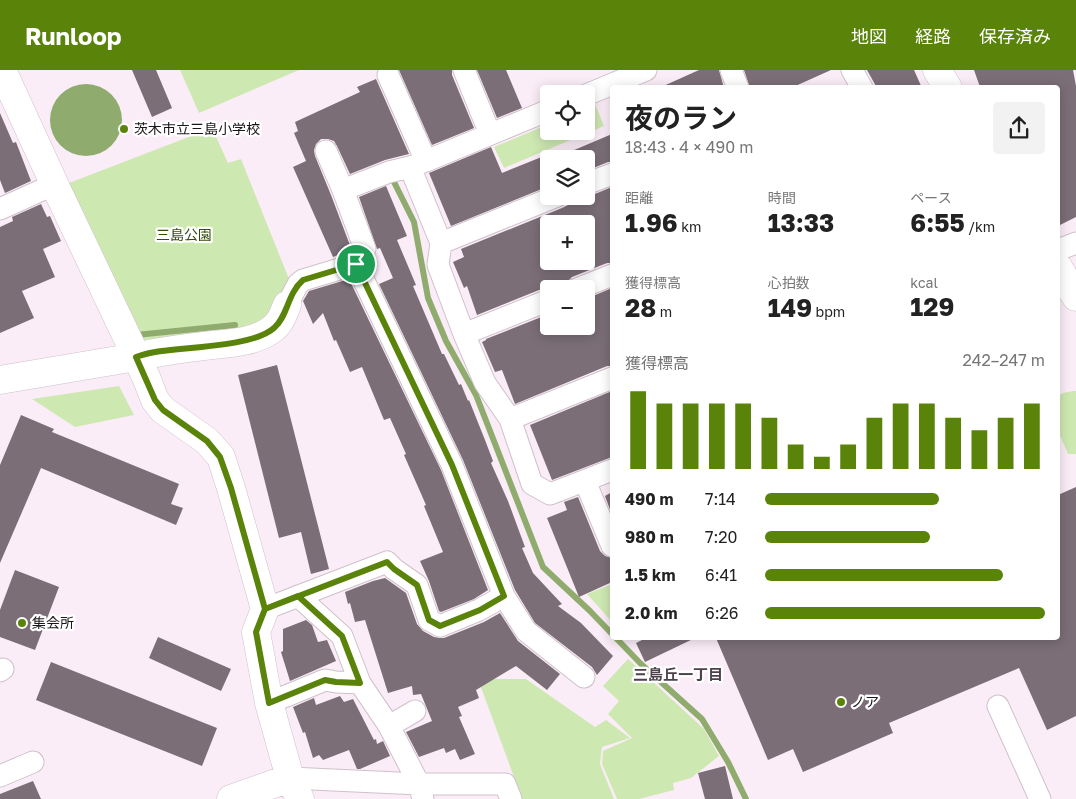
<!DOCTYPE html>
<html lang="ja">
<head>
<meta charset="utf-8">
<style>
	:root { --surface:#fff; --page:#f2f2f2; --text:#222; --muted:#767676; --accent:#5a830a }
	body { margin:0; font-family:"Golos Text","Noto Sans JP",sans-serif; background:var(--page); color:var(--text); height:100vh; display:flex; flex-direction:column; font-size:19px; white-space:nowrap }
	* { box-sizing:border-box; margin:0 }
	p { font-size:16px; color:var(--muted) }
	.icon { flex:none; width:28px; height:28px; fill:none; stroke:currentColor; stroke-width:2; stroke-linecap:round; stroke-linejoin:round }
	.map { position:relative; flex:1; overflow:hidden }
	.side { position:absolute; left:610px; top:15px; width:450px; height:555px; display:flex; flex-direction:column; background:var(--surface); border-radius:5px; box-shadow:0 2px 12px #0003 }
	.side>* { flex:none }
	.controls { position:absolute; left:540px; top:15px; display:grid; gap:10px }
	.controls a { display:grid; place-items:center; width:55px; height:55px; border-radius:5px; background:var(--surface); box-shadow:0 2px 12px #0003; font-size:25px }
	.pin { position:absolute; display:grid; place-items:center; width:42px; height:42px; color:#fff; margin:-21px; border:2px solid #fff; border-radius:50%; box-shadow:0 1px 5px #0007 }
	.round { display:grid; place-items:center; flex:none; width:52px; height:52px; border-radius:5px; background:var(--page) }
	.head { display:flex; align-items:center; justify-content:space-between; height:85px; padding:0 15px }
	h1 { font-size:28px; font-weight:700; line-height:38px }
	.figures { display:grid; grid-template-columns:repeat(3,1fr); gap:8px; height:85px; padding:5px 15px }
	.figures div { display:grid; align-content:center }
	.figures b { font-size:25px; font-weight:700 }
	.figures small { font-size:14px; font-weight:400 }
	.figures p { font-size:14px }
	.chart { height:140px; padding:10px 15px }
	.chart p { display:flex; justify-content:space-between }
	.chart svg { width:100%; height:90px; margin-top:5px; stroke:var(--accent); stroke-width:6 }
	ul { padding:0 15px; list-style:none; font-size:16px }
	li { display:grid; grid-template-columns:80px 60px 1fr; align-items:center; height:38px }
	li i { height:12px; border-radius:6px; background:var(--accent) }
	header { display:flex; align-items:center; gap:30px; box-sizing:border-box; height:70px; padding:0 25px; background:var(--accent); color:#fff }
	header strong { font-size:24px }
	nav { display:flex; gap:28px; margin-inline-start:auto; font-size:18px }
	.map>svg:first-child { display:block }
</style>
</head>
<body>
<header>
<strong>Runloop</strong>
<nav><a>地図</a><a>経路</a><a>保存済み</a></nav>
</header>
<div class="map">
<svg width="1076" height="729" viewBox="0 0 1076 729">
	<rect width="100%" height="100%" fill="#fbedf7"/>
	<!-- green -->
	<path fill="#cee8b2" d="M180,0H299L199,43Z
		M595,34L604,56L504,98L494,77L549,54V61H586V38Z
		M212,58L228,93L241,89L289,209L275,238L258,254L234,262L143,270L69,113Z
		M119,316L134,345L75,357L32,329Z
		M1073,321H1076V384H1068L1058,361V326L1063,323Z
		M612,514V552L587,524Z
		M628,589L704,659L719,686L691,708L673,713L674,720L639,729H617L602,694L603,681L632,668L608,644L619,631L603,616Z
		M478,609H526L595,657L606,650L630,668L602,677L600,694L614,729H522Z"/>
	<!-- water -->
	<path fill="#8fac6e" d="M50 50a36 36 0 1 1 72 0a36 36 0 1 1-72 0Z"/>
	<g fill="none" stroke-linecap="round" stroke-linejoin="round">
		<!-- stream -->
		<path stroke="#8fac6e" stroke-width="6" d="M393,110L414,152L428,228L446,271L476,325L543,497L590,541L612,564
			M136,265L235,255
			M616,568L641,594L702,649L728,692L746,729"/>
	</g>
	<!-- building -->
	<path fill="#7b6e77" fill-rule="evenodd" d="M132,0H156L172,38L152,47Z
		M399,0H452V5L474,58L432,75Z
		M477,0H506L522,38L497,48Z
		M699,0H719L724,18H659Z
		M744,0H831L791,18H750Z
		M867,0H914L922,18H877Z
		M974,0H1073L1076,16V147L1058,156V18L980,17Z
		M376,9L409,84L385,90L350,104L337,76L334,71L328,69H321L316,74L314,80L315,86L331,125L351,178L350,180L333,187L293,97L306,91L294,63L298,61L295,52L360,22L357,17Z
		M0,43L13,73L16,72L31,111L5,123L0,110Z
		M612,64V92H608L586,101V89H553Z
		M491,77L502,103L549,84V116L451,156L429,103Z
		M386,116L407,166L397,170L416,215L413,216L442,284H444L459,315L461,314L468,331L469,330L485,370L493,391L491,393L508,431L525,477L522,478L533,503L562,534L558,536L581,553L613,586L597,605L592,597L535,553L515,520L463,390L379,214L393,208L380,178L377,179L359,127Z
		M612,117V193H607L572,207L567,212L552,218H544L477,245L467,216L464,218L453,192L464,187L461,179L562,138L586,126H590ZM549,154H586V191H549Z
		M41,134L47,147L50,146L61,171L43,179L55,207L22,221L34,248L0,263V157L13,151L12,147Z
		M349,209L441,400L488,520L474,529L441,542L439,541L429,511L420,491L443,482L424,436L426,435L404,385L406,384L390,348L384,350L362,297L350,302L336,270L334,271L323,243L313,254L303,231L309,221Z
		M612,218V296H607L515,334L502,300L495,302L482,272L486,270V269L549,244V256H586V229Z
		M277,295L329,499L311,504L301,462L279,468L238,305Z
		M612,321V387L552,410L530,355Z
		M21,345L54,359L52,362L179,414L171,434L183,438L176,455L41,398L0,493V395Z
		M1076,417V646L1047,660L1019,598L889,653L893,663L803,702L793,679L768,690L716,568H1058V425Z
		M612,422V445L605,426Z
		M578,427L600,481L605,486L612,488V512L579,527L547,448L567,440L564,432Z
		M15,500L59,517L35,580L0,567V540Z
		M385,508L406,523L417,554L423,561L434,567L440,568H444L484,552L500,543L518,571L560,604L547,620L516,596L476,620L479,628L458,637L462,646L459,647L475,684L460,690L455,679L446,683L444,678L419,687L406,662L432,651L421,624L413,625L412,616L388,623L365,550L355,552L350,533L348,534L345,522L373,511Z
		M306,550L312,555L318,572L327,570L336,591L290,611L281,582L283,581V559Z
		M158,567L231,599L221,621L149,588Z
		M646,568H695L645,592L636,573Z
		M51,592L217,658L202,696L36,630Z
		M340,626L344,632L353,629L374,670L376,669L377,674L383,671L390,686L360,699H357L349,680L323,690L319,685L313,688L305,662L303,663L293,637L314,628L316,635Z
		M725,696L733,729H705L698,703Z
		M33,711L41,729H0V724Z"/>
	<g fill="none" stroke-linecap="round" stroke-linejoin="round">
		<defs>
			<path id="street" d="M464,0L490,64
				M731,0L738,18
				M852,0L862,18
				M388,5L426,91
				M586,25L646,0
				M326,81L343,120
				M410,97L441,173L438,195L464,264L485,313L510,349L532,414L550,424L612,400
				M586,114L612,104
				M0,139L55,114
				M441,173L557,126
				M1058,180L1076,173
				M577,219L612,205
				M287,235L298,214L303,210L356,194L365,179L343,120L389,102L410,97L426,91L549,40
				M464,264L549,230
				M510,349L612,308
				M585,411L612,476
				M298,526L342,566L360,613L389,656L419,714L423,729
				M504,526L526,561L584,607
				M265,539L387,492L394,499L417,515L429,550L440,556L479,540L504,526L452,395L356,194
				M0,601L3,599
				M269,633L325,610L336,612L360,613
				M998,636L1040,729
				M389,656L415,641
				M0,706L33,692
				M290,708L419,714H505L511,729"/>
			<path id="secondary" d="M2,0L58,122L146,307L155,330L163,340L207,371L221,387L231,418L265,539L256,562L269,633L290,708L300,729
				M937,0L948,18
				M1058,197L1076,227
				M0,310L136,287C161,281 186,278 212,275C232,273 254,272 271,260C280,254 283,245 287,235
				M231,729L290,708"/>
		</defs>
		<!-- street casing -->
		<use href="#street" stroke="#cfc1ca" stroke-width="23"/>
		<!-- secondary casing -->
		<use href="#secondary" stroke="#cfc1ca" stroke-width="29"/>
		<!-- street -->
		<use href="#street" stroke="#fff" stroke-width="21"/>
		<!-- secondary -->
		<use href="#secondary" stroke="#fff" stroke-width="28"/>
	</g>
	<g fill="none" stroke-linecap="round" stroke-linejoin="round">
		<defs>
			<path id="route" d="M356,194L303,210C287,224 288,246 274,258C253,277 184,277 155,282C148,283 142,285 136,287L155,330L163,340L207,371L220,387L231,418L265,539L298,526L342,566L360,613L336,612L325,610L269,633L256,562L265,539C306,523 346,508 387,492L394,499L417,515L429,550L440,556L480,540L504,526L452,395L356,194"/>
		</defs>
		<!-- route casing -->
		<use href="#route" stroke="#fff" stroke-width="10"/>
		<!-- route -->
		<use href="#route" stroke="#5a830a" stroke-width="6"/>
	</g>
	<!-- markers -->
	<g fill="#5a830a" stroke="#fff" stroke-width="2">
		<circle cx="124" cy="59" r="5"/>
		<circle cx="22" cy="553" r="5"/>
		<circle cx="841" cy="632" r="5"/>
	</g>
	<g text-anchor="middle" stroke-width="4.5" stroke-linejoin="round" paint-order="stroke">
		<!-- poi labels -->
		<g font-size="14" fill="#191518" stroke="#fff" text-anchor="start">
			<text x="134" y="64">茨木市立三島小学校</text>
			<text x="32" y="558">集会所</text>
			<text x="851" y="637">ノア</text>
		</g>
		<!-- park labels -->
		<g font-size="14" fill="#334c06" stroke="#fff">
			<text x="184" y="170">三島公園</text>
		</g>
		<!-- neighbourhood labels -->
		<g font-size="15" font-weight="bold" fill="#4d424a" stroke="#fff">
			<text x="678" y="610">三島丘一丁目</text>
		</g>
	</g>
</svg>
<div class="controls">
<a><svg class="icon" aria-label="locate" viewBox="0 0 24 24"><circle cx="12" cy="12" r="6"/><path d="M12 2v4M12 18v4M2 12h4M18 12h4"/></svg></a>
<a><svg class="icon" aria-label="layers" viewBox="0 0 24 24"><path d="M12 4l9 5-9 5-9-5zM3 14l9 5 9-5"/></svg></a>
<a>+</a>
<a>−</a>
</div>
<div class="pin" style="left:356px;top:194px;background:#1e9e55"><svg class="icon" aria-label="arrive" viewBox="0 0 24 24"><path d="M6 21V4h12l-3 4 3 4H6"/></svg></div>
<section class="side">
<div class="head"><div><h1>夜のラン</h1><p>18:43 · 4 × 490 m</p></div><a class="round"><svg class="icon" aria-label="share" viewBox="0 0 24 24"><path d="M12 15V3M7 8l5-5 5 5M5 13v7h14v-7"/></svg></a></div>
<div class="figures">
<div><p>距離</p><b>1.96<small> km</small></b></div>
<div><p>時間</p><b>13:33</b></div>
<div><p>ペース</p><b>6:55<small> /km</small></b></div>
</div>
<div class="figures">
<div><p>獲得標高</p><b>28<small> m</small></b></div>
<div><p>心拍数</p><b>149<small> bpm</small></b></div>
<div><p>kcal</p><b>129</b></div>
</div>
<div class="chart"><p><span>獲得標高</span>242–247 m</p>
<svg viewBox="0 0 160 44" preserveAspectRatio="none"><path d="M5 44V6M15 44V12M25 44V12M35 44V12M45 44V12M55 44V19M65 44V32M75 44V38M85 44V32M95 44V19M105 44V12M115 44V12M125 44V19M135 44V25M145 44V19M155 44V12"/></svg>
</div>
<ul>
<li><b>490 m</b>7:14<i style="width:62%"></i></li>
<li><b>980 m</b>7:20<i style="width:59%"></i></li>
<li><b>1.5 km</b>6:41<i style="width:85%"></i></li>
<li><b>2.0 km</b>6:26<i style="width:100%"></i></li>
</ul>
</section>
</div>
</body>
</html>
